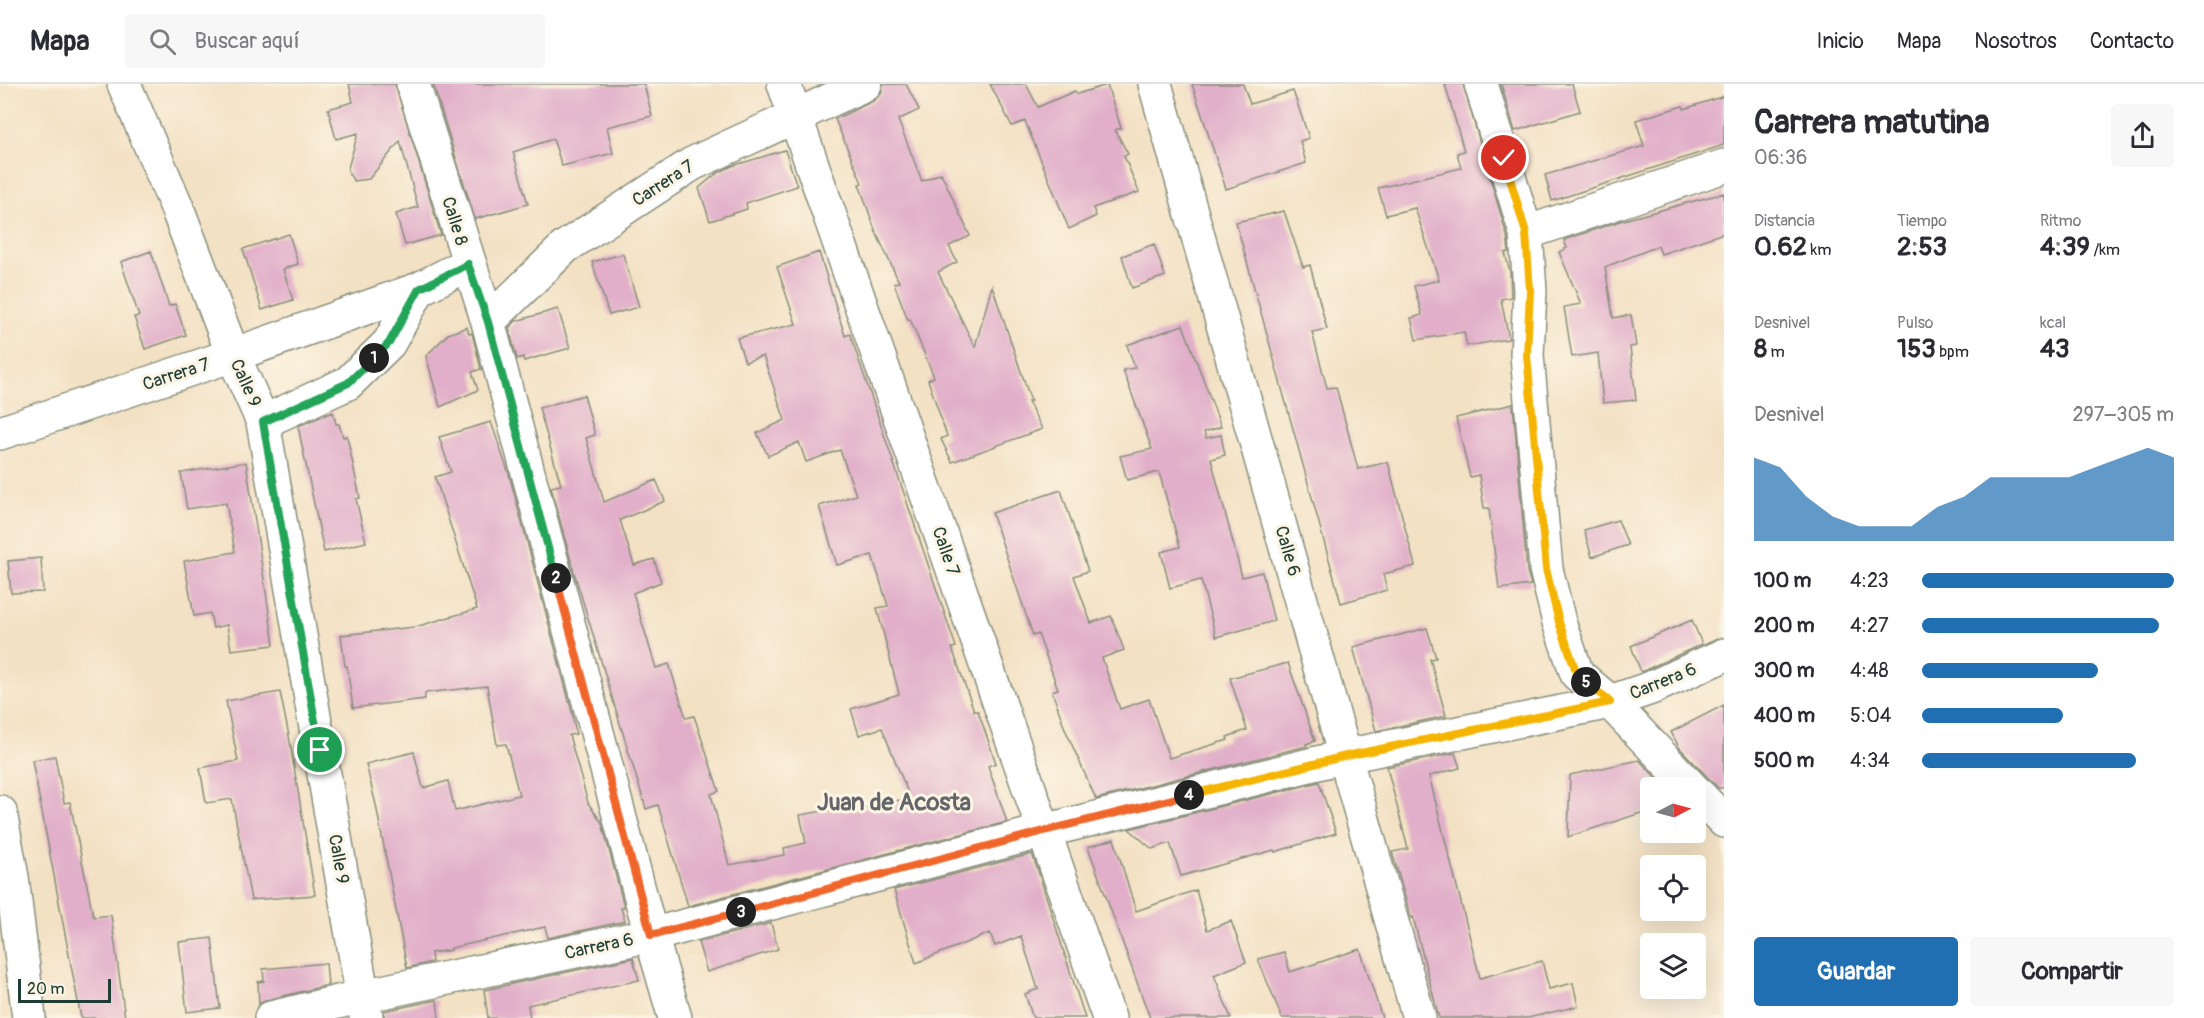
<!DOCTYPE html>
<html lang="es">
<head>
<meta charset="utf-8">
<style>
	:root { --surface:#fff; --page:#f7f7f7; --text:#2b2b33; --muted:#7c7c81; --line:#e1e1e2; --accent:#1f6fb2 }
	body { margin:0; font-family:Pangolin,sans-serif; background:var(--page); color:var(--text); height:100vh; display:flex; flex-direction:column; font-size:22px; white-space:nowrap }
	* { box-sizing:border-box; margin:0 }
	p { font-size:20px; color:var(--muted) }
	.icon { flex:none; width:33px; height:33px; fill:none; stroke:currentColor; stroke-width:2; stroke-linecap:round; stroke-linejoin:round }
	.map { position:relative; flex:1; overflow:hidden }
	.sheet { display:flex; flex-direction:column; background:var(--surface); width:480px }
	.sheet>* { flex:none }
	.needle { width:39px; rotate:84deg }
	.controls { position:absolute; left:1640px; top:693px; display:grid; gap:12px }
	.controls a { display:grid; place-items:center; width:66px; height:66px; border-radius:6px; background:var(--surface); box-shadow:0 6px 24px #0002; font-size:30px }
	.scale { position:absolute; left:18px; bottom:15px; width:93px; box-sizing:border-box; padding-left:6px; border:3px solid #1f3d34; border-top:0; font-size:16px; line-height:21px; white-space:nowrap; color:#1f3d34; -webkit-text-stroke:4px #fcf5e5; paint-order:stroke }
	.pin { position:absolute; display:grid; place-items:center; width:51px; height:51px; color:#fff; margin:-26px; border:3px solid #fff; border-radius:50%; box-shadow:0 2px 6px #0007 }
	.km { position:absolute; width:30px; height:30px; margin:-15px; border-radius:50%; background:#222; color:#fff; font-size:16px; line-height:30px; text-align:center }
	.round { display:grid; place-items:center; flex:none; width:63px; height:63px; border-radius:6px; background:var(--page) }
	.head { display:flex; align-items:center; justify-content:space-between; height:102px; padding:0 30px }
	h1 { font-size:33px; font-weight:700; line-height:45px }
	.figures { display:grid; grid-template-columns:repeat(3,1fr); gap:9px; height:102px; padding:6px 30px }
	.figures div { display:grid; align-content:center }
	.figures b { font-size:26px; font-weight:700 }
	.figures small { font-size:16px; font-weight:400 }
	.figures p { font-size:16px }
	.chart { height:168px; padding:12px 30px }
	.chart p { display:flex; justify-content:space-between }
	.chart svg { width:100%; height:108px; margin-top:6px; fill:var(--accent); opacity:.7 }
	.cta { display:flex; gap:12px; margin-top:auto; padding:12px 30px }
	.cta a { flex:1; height:69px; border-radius:6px; background:var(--accent); color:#fff; font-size:24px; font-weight:700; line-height:69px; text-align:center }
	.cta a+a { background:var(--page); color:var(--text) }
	ul { padding:0 30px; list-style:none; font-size:20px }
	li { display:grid; grid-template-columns:96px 72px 1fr; align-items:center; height:45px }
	li i { height:15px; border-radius:8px; background:var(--accent) }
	header { display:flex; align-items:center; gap:36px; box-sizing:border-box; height:84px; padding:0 30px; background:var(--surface); border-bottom:2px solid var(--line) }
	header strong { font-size:28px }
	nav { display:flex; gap:33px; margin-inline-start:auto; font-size:21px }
	.search { width:420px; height:54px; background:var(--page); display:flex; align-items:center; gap:15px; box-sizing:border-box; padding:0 21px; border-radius:6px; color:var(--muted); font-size:22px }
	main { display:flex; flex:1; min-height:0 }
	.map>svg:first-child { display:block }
</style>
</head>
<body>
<header>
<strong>Mapa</strong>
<div class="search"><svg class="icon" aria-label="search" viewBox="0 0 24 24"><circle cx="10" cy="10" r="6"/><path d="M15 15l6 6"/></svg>Buscar aquí</div>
<nav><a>Inicio</a><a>Mapa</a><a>Nosotros</a><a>Contacto</a></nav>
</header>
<main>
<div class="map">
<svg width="1724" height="934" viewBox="0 0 1724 934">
	<rect width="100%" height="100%" fill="#fcf5e5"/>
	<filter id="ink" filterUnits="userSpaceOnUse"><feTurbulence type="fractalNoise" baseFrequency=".0167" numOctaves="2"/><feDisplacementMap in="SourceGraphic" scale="12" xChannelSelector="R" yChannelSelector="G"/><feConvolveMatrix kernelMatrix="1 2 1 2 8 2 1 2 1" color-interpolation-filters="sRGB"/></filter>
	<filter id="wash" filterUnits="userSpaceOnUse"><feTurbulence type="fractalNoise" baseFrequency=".008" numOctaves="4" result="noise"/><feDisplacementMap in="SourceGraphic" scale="24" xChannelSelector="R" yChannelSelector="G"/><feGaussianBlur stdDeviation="1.35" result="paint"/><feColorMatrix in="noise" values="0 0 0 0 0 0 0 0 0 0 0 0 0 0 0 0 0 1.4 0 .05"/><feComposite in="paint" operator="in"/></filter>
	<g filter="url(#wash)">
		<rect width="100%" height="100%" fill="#f3e1c4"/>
		<g id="blocks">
			<!-- building -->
			<path fill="#e1afc9" d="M349,0H395L441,151L405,161L396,130L418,123L400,57L369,95L354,97L349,90L348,84L358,49L336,55L328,25L353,18Z
				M433,0H644L652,32L607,43L613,69L562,82L553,55L513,68L528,120L475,135Z
				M883,0H906L919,26L898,36L922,97L941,89L970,152L949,162L957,178L938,188L975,263L992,202L1031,317H1028L1042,345L952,378L941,355L947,352L928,296L934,293L910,235L908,236L894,199L899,198L875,146L859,100L862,99L835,35L873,17L881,10Z
				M990,0H1026L1038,23L1075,7L1077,10L1107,1L1121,44L1115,46L1128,70L1124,72L1139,108L1093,124L1096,132L1069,145L1025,37L1012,42Z
				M1192,0H1243L1250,20L1293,7L1309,54L1300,57L1306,79L1226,105Z
				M1445,0H1463L1507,152L1509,168L1505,169L1510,188L1511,213L1501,215L1509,255L1467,262L1464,248L1416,256L1411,234L1422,231L1414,202L1439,196L1415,124L1386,131L1378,104L1461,84L1457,69L1464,67Z
				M1501,0H1572L1580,27L1515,47Z
				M1724,12V61L1552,117L1545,91L1644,62L1636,36L1683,22L1684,25Z
				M785,66L797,102L746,119L747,125L710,137L699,104L716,90L732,82Z
				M1724,109V149L1661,170L1658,162L1605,183L1613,234L1631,231L1636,262L1630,263L1636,316L1603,319L1598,269L1572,273L1564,223L1581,220L1559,168L1567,164L1564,156L1620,137Z
				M1284,127L1303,183L1310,181L1327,245L1312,248L1327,304L1336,303L1358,385L1388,378L1415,482L1383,490L1387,506L1341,519L1236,138Z
				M289,150L298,180L283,185L293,216L262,226L243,165Z
				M1154,160L1165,192L1132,204L1122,172Z
				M151,167L169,222L175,220L186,251L145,265L134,233L139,232L121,178Z
				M819,168L845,252L850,250L956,563L952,564L974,627H978L996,679L988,682L1007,738L688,822L658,721L646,725L574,488L551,403L561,401L539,324L584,311L595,351L586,354L604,418L656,396L665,417L620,436L634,481L654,475L661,498L633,509L656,584L669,580L686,634L694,632L719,707L711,710L729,781L785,771L784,764L806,759L800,731L852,722L853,726L910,714L882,644L859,651L851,625L899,610L877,524L888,522L872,471L837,481L819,422L856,411L840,366L806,378L799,358L768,372L757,349L785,336L763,272L745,278L737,254L796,240L777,183Z
				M623,170L639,223L609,231L592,178Z
				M558,225L570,264L524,277L523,273L517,275L509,244L516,237Z
				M1183,241L1221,343L1204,348L1206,354L1221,351L1225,371L1211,375L1242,493L1262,488L1274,537L1216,553L1201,496L1170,504L1161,468L1180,463L1159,388L1127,396L1120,372L1152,365L1123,286L1135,284L1127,261Z
				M467,243L469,250L472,249L481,285L472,288L478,306L440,323L426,272L448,250Z
				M1513,320L1527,487L1531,501L1499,505L1489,424H1484L1479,391L1470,393L1456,334Z
				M333,328L336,340H339L343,353L347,352L360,414L356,415L366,458L324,468L298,342Z
				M491,338L509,390L572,628L576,650L569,651L588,719L602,739L624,823L621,824L625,837L548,854L545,843L451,864V866L431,869L432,878L407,884L376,721L366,680L414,668L423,704L448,697L455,727L519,711L506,660L497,661L487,602L425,609V615L353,624L347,582H345L341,551L415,543L477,525L435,393L451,388L439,353Z
				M246,378L274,561L231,566L227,541L213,544L210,529L194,532L184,477L235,468L226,419L187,425L181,389Z
				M1061,406L1088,487L1074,492L1091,539L1111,532L1124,566L1102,574L1120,625L1149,615L1169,674L1228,656L1227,653L1247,646L1230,594L1288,579L1315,657L1306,660L1307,662L1096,715L1065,645L1052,607L1058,605L1038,550L1033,552L992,429Z
				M1618,436L1628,461L1592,473L1584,446Z
				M41,474L43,508L11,509L8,477Z
				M1692,536L1702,560L1641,588L1631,562Z
				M1427,544L1436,574L1430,575L1446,632L1376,647L1353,563Z
				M280,608L289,652L315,811L251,816L232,715L206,719L200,684L238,677L226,617Z
				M1724,621V704H1718L1679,663L1671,648Z
				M1455,669L1460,684L1429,692L1480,894L1542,877L1549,905L1573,899L1578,922L1528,934H1439L1413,833L1411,834L1392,768L1408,765L1387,683Z
				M55,672L64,719L70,718L93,831L94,833L111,831L125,934H81L32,676Z
				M1639,676L1666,704H1650V726L1568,753L1570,691Z
				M1319,698L1336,749L1275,768L1274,766L1181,792L1170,759L1152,765L1129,745Z
				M1114,755L1136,827L1196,806L1207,846L1231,837L1246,878L1214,891L1231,934H1150L1088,763Z
				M1032,770L1038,787L1085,934H1033L1025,910L1038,905L1021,852L995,862L990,849L916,879L894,806Z
				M771,839L778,865L707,888L698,858Z
				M212,854L220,924L187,928L179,858Z
				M1360,865L1382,934H1282L1258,875L1284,868L1290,888Z
				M633,874L639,896L528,921L530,934H488L484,906Z
				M326,879L328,901L267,916L259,920L258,898L264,897L263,885Z
				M437,916L439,934H384V927Z"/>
		</g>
	</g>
	<g filter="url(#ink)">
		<use href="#blocks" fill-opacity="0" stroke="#898f7c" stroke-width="1.5"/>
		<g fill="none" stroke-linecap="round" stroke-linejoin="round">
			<defs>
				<path id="street" d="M124,0L176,121L233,271L263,338L366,932
					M413,0L488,238L651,851L675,934
					M784,0L1109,934
					M1155,0L1419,934
					M1481,0L1526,149L1530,207L1527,271L1546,485L1559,538L1577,590L1610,618L1692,704
					M1526,149L1724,82
					M488,238L565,163L692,80L865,0
					M263,338L348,299L389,259L419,205
					M0,349L233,271L419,205L468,180
					M1695,707L1724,737
					M0,728L12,793L29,934
					M271,934L363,912L651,851L1044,747L1346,672L1610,618L1651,604L1724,571"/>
			</defs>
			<!-- street casing -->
			<use href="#street" stroke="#898f7c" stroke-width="36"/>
			<!-- street -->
			<use href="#street" stroke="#fff" stroke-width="33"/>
		</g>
	</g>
	<g fill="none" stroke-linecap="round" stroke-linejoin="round" filter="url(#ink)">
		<defs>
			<path id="split-1" d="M320,666L263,338L348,299L374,274"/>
			<path id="split-2" d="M374,274L389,259L419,205L468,180L488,238L556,494"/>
			<path id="split-3" d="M556,494L651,851L741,828"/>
			<path id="split-4" d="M741,828L1044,747L1189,711"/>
			<path id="split-5" d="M1189,711L1346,672L1610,618L1586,598"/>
			<path id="split-6" d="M1504,74L1526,149L1530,207L1527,271L1546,485L1559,538L1577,590L1586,598"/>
		</defs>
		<!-- split-1 casing -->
		<use href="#split-1" stroke="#fff" stroke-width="12"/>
		<!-- split-2 casing -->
		<use href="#split-2" stroke="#fff" stroke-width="12"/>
		<!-- split-3 casing -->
		<use href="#split-3" stroke="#fff" stroke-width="12"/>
		<!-- split-4 casing -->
		<use href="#split-4" stroke="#fff" stroke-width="12"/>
		<!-- split-5 casing -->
		<use href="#split-5" stroke="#fff" stroke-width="12"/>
		<!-- split-6 casing -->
		<use href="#split-6" stroke="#fff" stroke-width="12"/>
		<!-- split-1 -->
		<use href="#split-1" stroke="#22a559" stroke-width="8"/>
		<!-- split-2 -->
		<use href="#split-2" stroke="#22a559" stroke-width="8"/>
		<!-- split-3 -->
		<use href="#split-3" stroke="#f0652b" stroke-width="8"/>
		<!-- split-4 -->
		<use href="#split-4" stroke="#f0652b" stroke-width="8"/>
		<!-- split-5 -->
		<use href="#split-5" stroke="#f5b400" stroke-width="8"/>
		<!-- split-6 -->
		<use href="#split-6" stroke="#f5b400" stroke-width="8"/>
	</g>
	<g text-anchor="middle" stroke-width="6" stroke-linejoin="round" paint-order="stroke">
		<!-- street labels -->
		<g font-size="18" fill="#1f3d34" stroke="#fcf5e5">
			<text transform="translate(663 99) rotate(-33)" y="6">Carrera 7</text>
			<text transform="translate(455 137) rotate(73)" y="6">Calle 8</text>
			<text transform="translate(176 290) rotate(-18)" y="6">Carrera 7</text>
			<text transform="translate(246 299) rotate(66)" y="6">Calle 9</text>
			<text transform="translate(946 467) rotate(71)" y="6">Calle 7</text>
			<text transform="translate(1288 467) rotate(74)" y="6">Calle 6</text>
			<text transform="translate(1663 597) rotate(-22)" y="6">Carrera 6</text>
			<text transform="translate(339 775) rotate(80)" y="6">Calle 9</text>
			<text transform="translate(599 862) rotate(-12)" y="6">Carrera 6</text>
		</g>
		<!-- district labels -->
		<g font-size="24" font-weight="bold" fill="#636568" stroke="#fcf5e5">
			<text x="894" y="726">Juan de Acosta</text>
		</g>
	</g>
</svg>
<div class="controls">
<a><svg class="needle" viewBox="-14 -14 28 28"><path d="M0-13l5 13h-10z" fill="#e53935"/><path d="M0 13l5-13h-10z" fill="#7c7c81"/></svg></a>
<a><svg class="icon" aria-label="locate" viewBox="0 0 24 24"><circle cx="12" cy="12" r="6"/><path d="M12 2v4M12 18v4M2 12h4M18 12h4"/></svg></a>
<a><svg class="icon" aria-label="layers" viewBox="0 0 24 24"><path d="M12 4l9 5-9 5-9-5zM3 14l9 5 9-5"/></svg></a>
</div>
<div class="scale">20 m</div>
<div class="pin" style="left:320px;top:666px;background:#1e9e55"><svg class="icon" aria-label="arrive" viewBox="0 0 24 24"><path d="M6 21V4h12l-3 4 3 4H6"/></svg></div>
<div class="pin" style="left:1504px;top:74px;background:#d93025"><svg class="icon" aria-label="check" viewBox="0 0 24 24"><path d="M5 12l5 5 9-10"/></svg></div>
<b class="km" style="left:374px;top:274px">1</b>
<b class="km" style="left:556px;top:494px">2</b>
<b class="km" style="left:741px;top:828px">3</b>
<b class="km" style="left:1189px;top:711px">4</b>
<b class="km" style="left:1586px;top:598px">5</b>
</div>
<section class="sheet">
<div class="head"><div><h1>Carrera matutina</h1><p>06:36</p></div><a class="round"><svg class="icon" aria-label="share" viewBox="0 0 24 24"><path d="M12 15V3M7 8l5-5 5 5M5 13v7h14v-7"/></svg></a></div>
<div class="figures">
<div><p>Distancia</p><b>0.62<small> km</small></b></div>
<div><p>Tiempo</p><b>2:53</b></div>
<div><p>Ritmo</p><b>4:39<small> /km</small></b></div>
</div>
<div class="figures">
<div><p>Desnivel</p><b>8<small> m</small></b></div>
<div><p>Pulso</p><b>153<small> bpm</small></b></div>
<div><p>kcal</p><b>43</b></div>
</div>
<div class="chart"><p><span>Desnivel</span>297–305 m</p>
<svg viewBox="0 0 160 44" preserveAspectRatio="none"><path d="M0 44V10L10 14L20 26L30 34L40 38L50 38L60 38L70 30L80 26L90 18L100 18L110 18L120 18L130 14L140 10L150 6L160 10V44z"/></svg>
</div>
<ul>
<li><b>100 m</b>4:23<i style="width:100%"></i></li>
<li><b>200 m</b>4:27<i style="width:94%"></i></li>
<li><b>300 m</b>4:48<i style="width:70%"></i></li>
<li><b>400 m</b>5:04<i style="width:56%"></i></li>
<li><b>500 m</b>4:34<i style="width:85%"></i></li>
</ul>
<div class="cta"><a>Guardar</a><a>Compartir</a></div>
</section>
</main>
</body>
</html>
